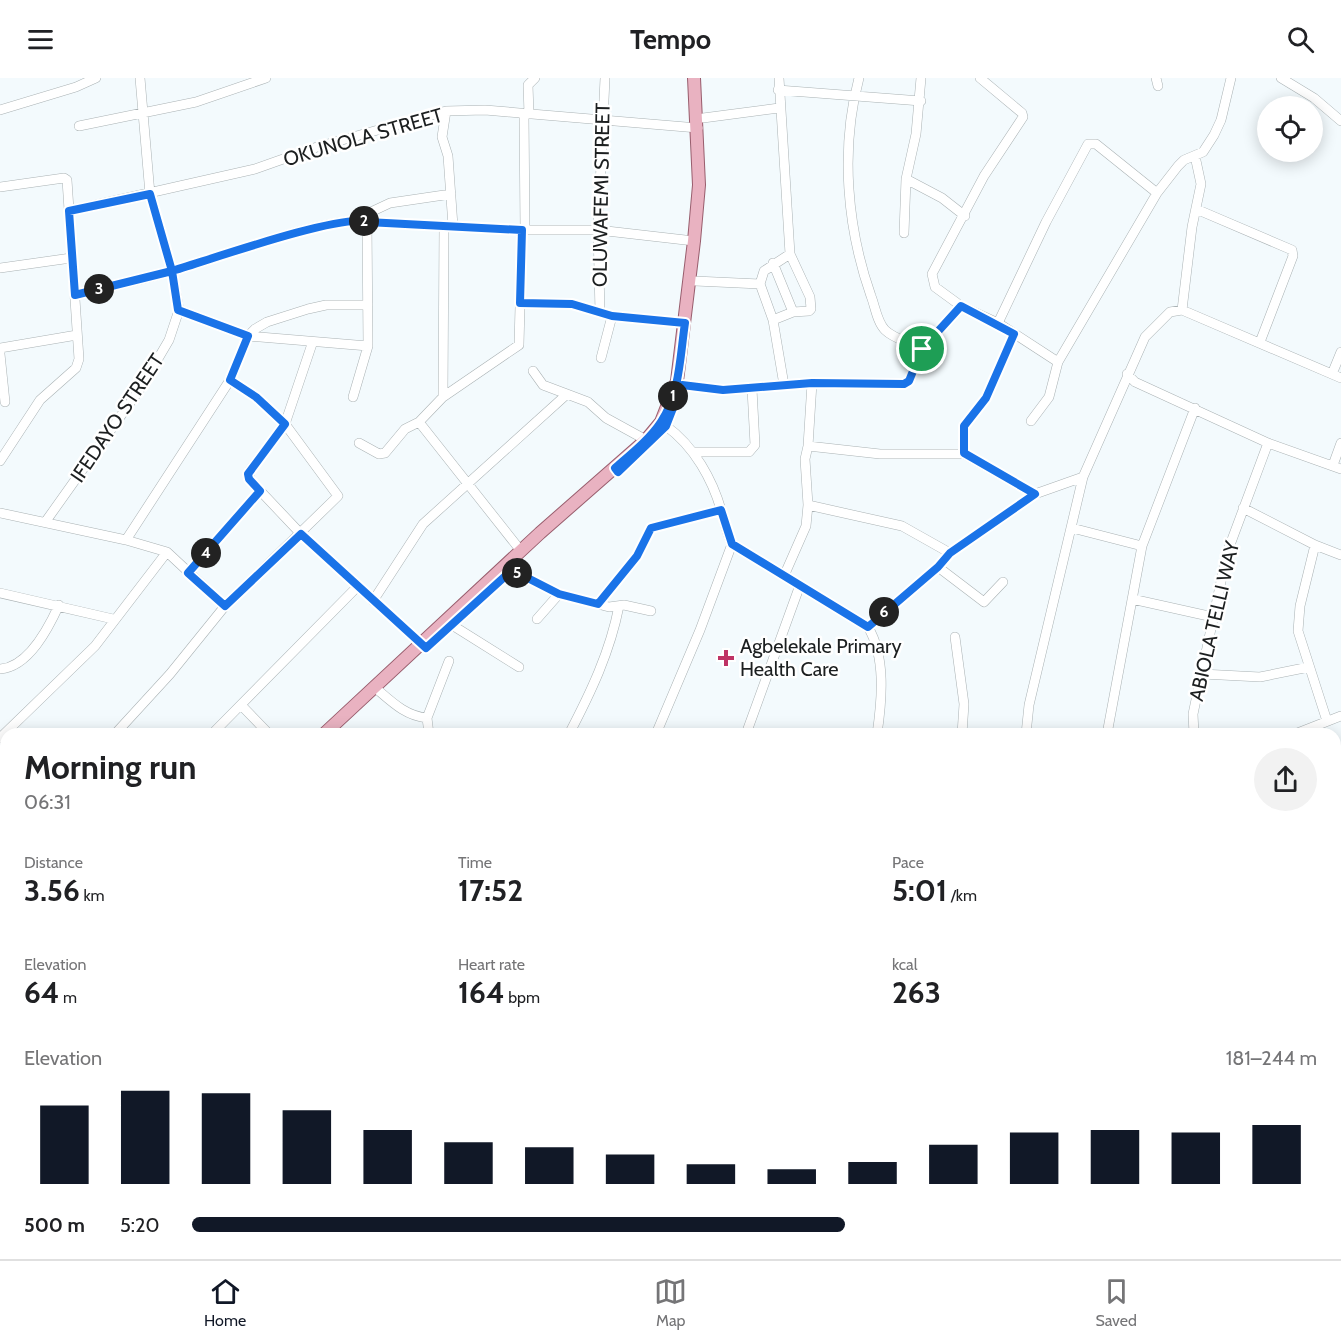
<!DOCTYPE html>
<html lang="en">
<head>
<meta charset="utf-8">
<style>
	:root { --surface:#fff; --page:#f2f2f2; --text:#202124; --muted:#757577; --line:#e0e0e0; --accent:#111827 }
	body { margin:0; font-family:Cabin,sans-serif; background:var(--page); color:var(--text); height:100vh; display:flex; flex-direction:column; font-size:22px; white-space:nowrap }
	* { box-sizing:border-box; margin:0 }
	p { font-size:20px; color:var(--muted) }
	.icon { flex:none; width:33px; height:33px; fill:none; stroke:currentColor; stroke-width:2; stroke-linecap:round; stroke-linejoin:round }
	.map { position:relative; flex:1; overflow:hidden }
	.details { position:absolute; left:0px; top:650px; width:1341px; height:532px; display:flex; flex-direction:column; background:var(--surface); border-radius:18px 18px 0 0; box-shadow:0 3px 15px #0003 }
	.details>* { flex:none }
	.controls { position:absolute; left:1257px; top:18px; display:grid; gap:12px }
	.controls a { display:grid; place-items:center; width:66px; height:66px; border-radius:50%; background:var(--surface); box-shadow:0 3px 15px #0003; font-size:30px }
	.pin { position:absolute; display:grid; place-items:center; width:51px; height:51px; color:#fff; margin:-26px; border:3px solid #fff; border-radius:50%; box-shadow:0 2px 6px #0007 }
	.km { position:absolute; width:30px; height:30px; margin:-15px; border-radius:50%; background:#222; color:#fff; font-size:16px; line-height:30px; text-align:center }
	.round { display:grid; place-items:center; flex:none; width:63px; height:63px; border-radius:32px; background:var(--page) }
	.head { display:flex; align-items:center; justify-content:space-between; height:102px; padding:0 24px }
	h1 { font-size:33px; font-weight:700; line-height:45px }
	.figures { display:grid; grid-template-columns:repeat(3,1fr); gap:9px; height:102px; padding:6px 24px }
	.figures div { display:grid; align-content:center }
	.figures b { font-size:30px; font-weight:700 }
	.figures small { font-size:16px; font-weight:400 }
	.figures p { font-size:16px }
	.chart { height:168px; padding:12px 24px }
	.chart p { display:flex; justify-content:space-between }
	.chart svg { width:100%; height:108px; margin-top:6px; stroke:var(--accent); stroke-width:6 }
	ul { padding:0 24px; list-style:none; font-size:20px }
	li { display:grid; grid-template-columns:96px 72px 1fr; align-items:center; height:45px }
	li i { height:15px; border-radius:8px; background:var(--accent) }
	header { display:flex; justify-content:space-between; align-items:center; height:78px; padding:0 24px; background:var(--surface); font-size:27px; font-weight:700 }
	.menu { display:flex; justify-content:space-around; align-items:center; height:84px; border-top:2px solid var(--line); background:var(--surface); font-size:16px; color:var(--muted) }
	.menu a { display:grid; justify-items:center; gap:3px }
	.menu .selected { color:var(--accent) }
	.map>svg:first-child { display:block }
</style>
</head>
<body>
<header><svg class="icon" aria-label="menu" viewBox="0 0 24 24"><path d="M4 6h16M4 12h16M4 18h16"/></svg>Tempo<svg class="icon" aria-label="search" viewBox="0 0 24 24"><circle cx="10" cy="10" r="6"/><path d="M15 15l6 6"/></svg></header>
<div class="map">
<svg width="1341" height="1181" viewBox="0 0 1341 1181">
	<rect width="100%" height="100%" fill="#f3fafd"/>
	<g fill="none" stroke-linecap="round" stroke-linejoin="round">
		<defs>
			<path id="minor" d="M140,0L150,116L172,193L179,232L248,258L368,268
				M859,0C840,71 847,150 871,218C875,228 877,244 885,252C894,261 911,265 922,271
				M1156,0L1158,8
				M1281,0L1314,20L1341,43
				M778,12L921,23
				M0,32L76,9L96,0
				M446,33L442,59L448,78L453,148
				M524,36L525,152
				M529,36L528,7L535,0
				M703,40L779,30
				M79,48L196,24L266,0
				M906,101L942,120L965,138
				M0,109L64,100L67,102L79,281L76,290L40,322L0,383
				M1196,131L1292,172L1293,178L1260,264
				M69,133L255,91L317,69L446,33L485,32L698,50
				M358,140L390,125L451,116
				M904,155L906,101L916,56L921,0
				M773,185L793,234
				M0,190L71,180
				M695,203L760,206L764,193L790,176L779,0
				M760,206L773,242L784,307
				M75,217C107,209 141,202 173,193C208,183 340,134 367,144L522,152H598L694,163
				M520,225L572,226L612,238L685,245
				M961,228L935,209L932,196L984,98L1023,39L1022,35L980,0
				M1182,232L1192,149L1201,106L1195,78
				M600,234L598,152L605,0
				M773,242L793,234L809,233L811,231L810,219L790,176
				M998,245L1046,144L1088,66H1096L1157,115
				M312,266L285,346L250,392L249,401L301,456L426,570
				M0,270L77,257
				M0,276L5,324
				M601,280L612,238
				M533,293L543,307L588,324L606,340L646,362
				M1127,296L1135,304L1268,365L1341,391
				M1332,296L1341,274
				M683,307L723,312L812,305L905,306L909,303L922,271L961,228L998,245L1058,284
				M353,319L368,268L367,144
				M443,319L444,148
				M1031,343L1049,319L1058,284L1157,115L1178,88L1184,82L1203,74L1214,57L1221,42L1231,0
				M419,344L521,473
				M666,348C694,368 713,402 722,435C725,446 727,456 732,466L868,549C886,579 882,622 877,656
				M359,365L379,376L385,375L405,351L419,344L443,319L519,267L522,152
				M808,368L880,376H964L1035,416
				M693,374H749L755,367L752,311
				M964,376V348L986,320L1014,256
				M1333,387L1341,365
				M808,427L902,448L950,475
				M1243,430L1315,467L1341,477
				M0,435L126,462L167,474L225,528
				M46,443L142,308L169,262L179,232
				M1072,450L1142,468
				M126,462L230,302L248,258L255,251L267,244L308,231L326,227H368
				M1315,467L1300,528L1298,553L1327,643
				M938,489L984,524L1003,504
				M512,492L559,516L609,529L624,527L651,533
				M188,495L260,413
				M784,498L806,448L808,427L805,381L808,368L812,305
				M0,515L113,541
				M1132,521L1213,539
				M373,523L423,446L566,317
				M598,526L637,478L651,450L721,432
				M537,541L559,516
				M452,547L519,589
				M868,549L938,489L950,475L1035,416L1083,399
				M955,559L964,626L962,656
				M0,591C29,589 49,549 59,527
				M1202,596L1260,599L1309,589
				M379,613C394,626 407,638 427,640L429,656
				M241,627L269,656
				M427,640L449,583
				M115,656L170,596L225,528L338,418L285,346L256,319L230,302
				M212,656L358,508
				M479,656L480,655
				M569,656C591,614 610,574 619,528
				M656,656L700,552L732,466
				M746,656L800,507
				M1026,656L1029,627L1083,399L1145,259L1170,234L1182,232L1341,300
				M1107,656L1142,468L1195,330
				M1194,656L1193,636L1227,475L1268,365
				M1295,656L1341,638
				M0,660L95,568L167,474
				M1335,723L1341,721
				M0,769L6,774
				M1335,783L1341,781
				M0,800L6,791
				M1335,844L1341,842
				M1335,895L1341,911
				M0,950L6,940
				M0,990L6,996
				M0,1029L6,1022
				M0,1043L6,1057
				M1335,1082L1341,1099
				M1335,1151L1341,1148
				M226,1176L246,1181
				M596,1176L597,1181
				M677,1176L678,1181
				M757,1176L758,1181
				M869,1176L870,1181
				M958,1176L961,1181
				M1047,1176L1049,1181
				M1125,1176L1126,1181
				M1206,1176L1208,1181
				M150,1181L153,1176
				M200,1181L203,1176
				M288,1181L289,1176
				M918,1181L928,1176
				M1255,1181L1268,1176"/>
			<path id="major" d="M324,656L540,455L646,362L661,344L677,303L694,163L699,107L694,0
				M20,1181L26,1176"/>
		</defs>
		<!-- minor casing -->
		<use href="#minor" stroke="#aab2b4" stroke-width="10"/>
		<!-- major casing -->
		<use href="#major" stroke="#985d6d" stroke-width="14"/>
		<!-- minor -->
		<use href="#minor" stroke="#fff" stroke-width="9"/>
		<!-- major -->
		<use href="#major" stroke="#e9b2c1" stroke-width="12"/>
	</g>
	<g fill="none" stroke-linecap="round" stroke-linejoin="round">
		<defs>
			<path id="route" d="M922,271L909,303L904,306L812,305L723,312L682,307L666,348L618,394L615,390C631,376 649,362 661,344C680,315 680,278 685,245L612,238L572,226L520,225L522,152L367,144C342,135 206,183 172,193L150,116L69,133L75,217L172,193L178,232L248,258L230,302L256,319L285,346L248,396L249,401L260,413L188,495L225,528L301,456L426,570L512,492L559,516L598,526L637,478L651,450L721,432L732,466L868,549L938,489L950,475L1035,416L964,375V348L986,320L1014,256L961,228L922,271"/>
		</defs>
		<!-- route casing -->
		<use href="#route" stroke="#fff" stroke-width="12"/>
		<!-- route -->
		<use href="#route" stroke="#1a73e8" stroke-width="8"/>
	</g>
	<!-- markers -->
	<path fill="#bf3365" stroke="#fff" stroke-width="2" d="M723 571h6v6h6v6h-6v6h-6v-6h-6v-6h6z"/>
	<g text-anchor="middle" stroke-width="5" stroke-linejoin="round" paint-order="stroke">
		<!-- street labels -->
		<g font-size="20" fill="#1c1f20" stroke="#fff">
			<text transform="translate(363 59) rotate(-16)" y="7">OKUNOLA STREET</text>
			<text transform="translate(601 117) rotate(-89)" y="7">OLUWAFEMI STREET</text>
			<text transform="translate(117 340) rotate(-56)" y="7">IFEDAYO STREET</text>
			<text transform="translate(1214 543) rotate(-77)" y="7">ABIOLA TELLI WAY</text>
		</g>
		<!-- poi labels -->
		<g font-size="20" fill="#1c1f20" stroke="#fff" text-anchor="start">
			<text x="740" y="575">Agbelekale Primary<tspan x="740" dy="23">Health Care</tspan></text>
		</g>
	</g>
</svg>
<div class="controls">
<a><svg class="icon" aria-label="locate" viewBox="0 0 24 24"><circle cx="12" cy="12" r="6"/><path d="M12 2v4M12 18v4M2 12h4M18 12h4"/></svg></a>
</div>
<div class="pin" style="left:922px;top:271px;background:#1e9e55"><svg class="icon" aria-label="arrive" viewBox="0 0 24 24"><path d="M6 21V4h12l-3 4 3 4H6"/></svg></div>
<b class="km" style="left:673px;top:318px">1</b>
<b class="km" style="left:364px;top:143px">2</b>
<b class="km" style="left:99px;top:211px">3</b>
<b class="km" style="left:206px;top:475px">4</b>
<b class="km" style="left:517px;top:495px">5</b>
<b class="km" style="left:884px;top:534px">6</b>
<section class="details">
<div class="head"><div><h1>Morning run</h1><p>06:31</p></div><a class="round"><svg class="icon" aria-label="share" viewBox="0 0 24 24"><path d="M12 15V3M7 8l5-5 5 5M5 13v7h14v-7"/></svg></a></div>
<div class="figures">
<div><p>Distance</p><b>3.56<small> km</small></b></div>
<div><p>Time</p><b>17:52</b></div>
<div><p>Pace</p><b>5:01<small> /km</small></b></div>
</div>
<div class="figures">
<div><p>Elevation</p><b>64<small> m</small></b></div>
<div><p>Heart rate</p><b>164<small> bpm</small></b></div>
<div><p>kcal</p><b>263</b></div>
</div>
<div class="chart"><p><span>Elevation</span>181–244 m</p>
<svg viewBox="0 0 160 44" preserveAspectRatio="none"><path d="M5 44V12M15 44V6M25 44V7M35 44V14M45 44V22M55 44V27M65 44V29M75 44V32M85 44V36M95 44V38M105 44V35M115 44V28M125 44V23M135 44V22M145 44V23M155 44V20"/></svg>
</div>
<ul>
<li><b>500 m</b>5:20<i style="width:58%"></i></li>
</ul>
</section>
</div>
<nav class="menu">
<a class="selected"><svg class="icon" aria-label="home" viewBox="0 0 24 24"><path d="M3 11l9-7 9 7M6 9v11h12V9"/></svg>Home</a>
<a><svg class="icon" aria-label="map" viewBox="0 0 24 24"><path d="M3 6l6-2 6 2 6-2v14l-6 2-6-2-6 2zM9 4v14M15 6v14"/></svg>Map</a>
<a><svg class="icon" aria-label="saved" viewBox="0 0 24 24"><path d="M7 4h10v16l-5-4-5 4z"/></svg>Saved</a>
</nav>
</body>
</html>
